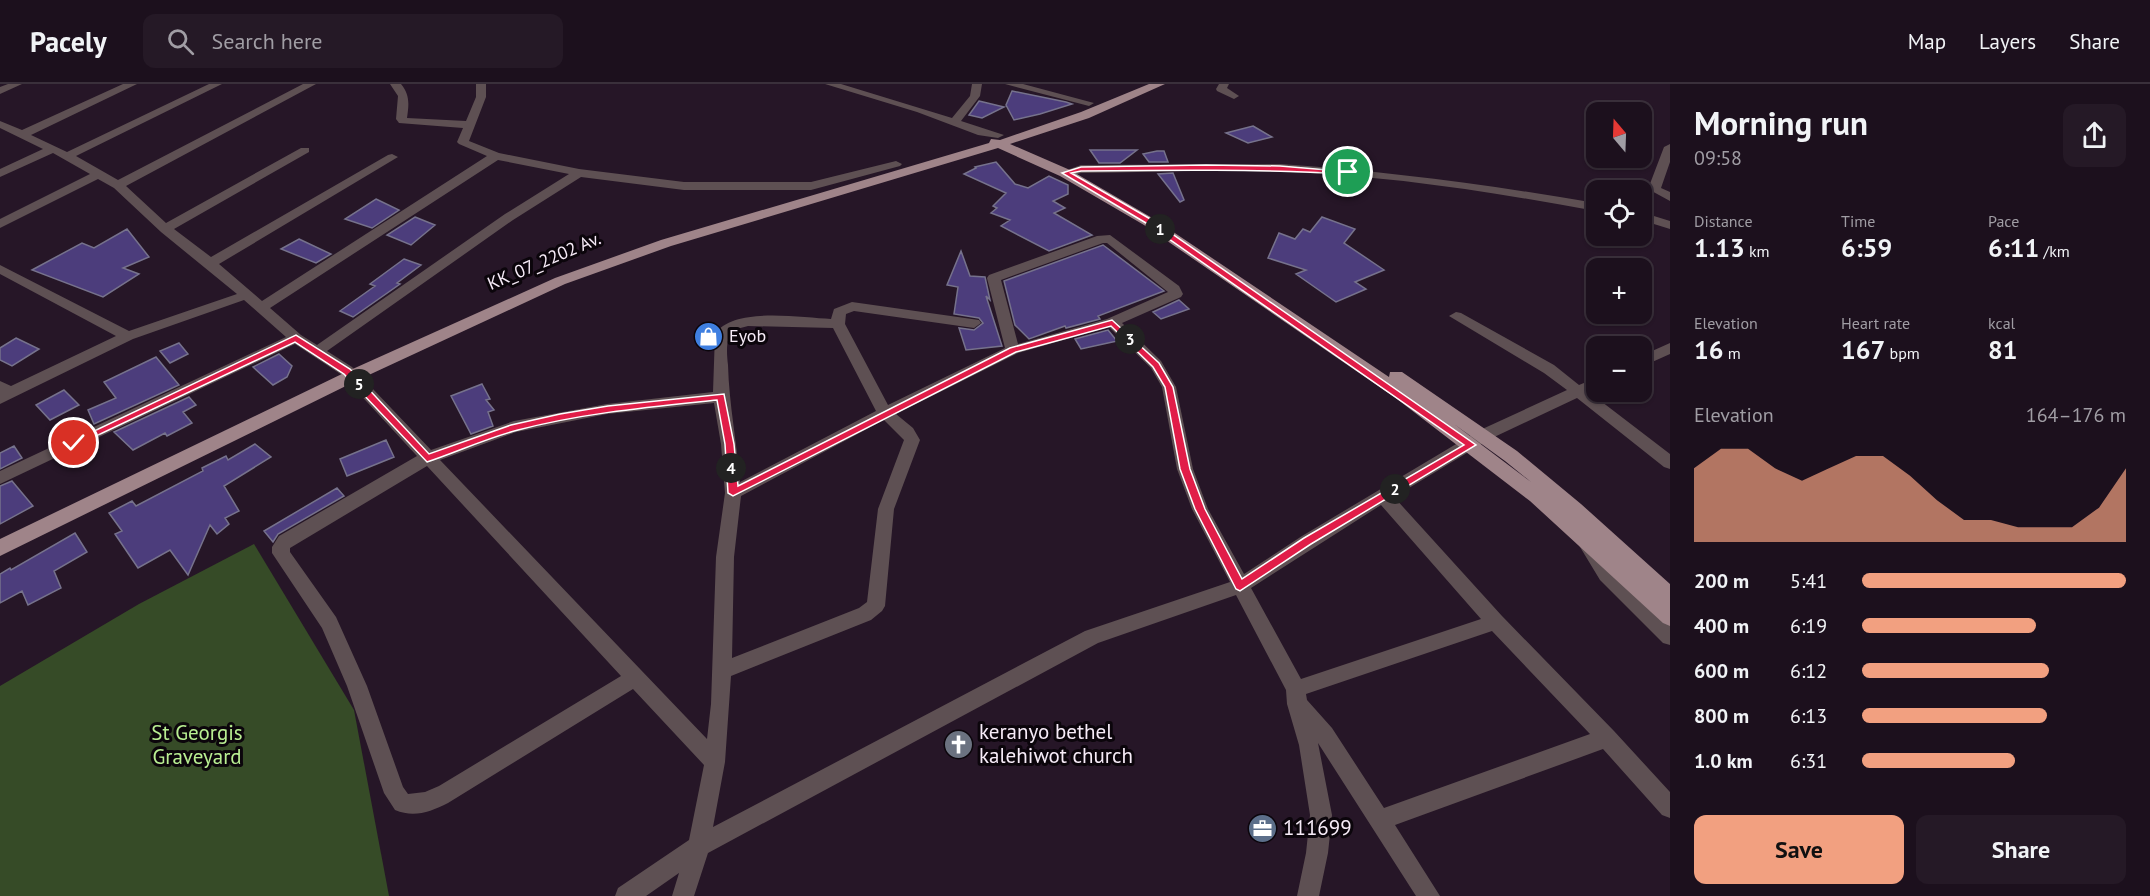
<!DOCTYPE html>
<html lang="en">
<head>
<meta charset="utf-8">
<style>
	:root { --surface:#1c101d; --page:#251926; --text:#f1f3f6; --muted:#a09da4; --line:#3a303b; --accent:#f2a080 }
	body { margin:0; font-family:"PT Sans",sans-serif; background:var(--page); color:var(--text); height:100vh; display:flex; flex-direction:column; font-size:22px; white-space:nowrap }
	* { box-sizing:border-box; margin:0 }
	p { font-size:20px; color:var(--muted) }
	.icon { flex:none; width:33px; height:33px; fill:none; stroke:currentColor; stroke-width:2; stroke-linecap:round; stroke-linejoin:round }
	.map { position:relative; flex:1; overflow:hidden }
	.drawer { display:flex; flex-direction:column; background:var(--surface); width:480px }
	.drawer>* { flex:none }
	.needle { width:39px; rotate:341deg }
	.controls { position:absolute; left:1586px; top:18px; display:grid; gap:12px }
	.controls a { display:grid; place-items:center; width:66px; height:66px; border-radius:12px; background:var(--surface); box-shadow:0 2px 4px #0004,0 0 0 2px var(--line); font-size:30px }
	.pin { position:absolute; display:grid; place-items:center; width:51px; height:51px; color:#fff; margin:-26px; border:3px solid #fff; border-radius:50%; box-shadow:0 2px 6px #0007 }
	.km { position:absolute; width:30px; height:30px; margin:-15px; border-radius:50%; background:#222; color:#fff; font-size:16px; line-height:30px; text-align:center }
	.round { display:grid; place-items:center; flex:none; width:63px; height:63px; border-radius:12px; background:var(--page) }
	.summary { display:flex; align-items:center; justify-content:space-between; height:102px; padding:0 24px }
	h1 { font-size:33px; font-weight:700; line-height:45px }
	.figures { display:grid; grid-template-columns:repeat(3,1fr); gap:9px; height:102px; padding:6px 24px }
	.figures div { display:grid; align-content:center }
	.figures b { font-size:26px; font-weight:700 }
	.figures small { font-size:16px; font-weight:400 }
	.figures p { font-size:16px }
	.chart { height:168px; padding:12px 24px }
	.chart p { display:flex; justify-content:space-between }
	.chart svg { width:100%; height:108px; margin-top:6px; fill:var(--accent); opacity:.7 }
	.cta { display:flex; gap:12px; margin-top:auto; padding:12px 24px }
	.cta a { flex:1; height:69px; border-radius:12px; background:var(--accent); color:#111; font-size:24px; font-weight:700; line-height:69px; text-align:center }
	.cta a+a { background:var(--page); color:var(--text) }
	ul { padding:0 24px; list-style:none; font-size:20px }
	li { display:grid; grid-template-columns:96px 72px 1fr; align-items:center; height:45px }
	li i { height:15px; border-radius:8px; background:var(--accent) }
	header { display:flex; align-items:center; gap:36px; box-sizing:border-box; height:84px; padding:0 30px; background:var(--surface); border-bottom:2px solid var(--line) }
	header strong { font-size:28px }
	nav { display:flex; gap:33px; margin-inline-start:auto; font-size:21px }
	.search { width:420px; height:54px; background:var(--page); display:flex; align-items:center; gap:15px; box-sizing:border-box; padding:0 21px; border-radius:12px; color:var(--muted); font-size:22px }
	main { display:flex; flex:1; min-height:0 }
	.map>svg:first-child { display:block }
</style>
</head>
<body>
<header>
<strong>Pacely</strong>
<div class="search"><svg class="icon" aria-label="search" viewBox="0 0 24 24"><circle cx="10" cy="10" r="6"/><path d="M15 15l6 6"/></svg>Search here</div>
<nav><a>Map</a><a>Layers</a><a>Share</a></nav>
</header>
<main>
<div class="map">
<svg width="1670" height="812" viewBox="0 0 1670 812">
	<rect width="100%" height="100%" fill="#261627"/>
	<!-- green -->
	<path fill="#364b27" d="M254,460L354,626L389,812H0V602L139,520Z"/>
	<!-- building -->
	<path fill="#4c3d7c" stroke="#76728c" stroke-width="1.5" d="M1012,7L1066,18L1072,20L1040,30L1014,36L1006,21Z
		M979,17L1004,23L982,34L969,31Z
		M1253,42L1272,53L1248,59L1226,49Z
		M1090,66H1137L1120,79H1099Z
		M1157,67H1164L1168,78H1149L1143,70Z
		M996,78L1015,100L1028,104L1049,92L1068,101V110L1053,117L1065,124L1054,129L1092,151L1049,167L1001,142L1010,136L991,129L997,124L993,122L1006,109L964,90L976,84L975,83Z
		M1173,89L1184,116L1180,118L1158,90Z
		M376,115L399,126L372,144L345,135Z
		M415,133L435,141L411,161L387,151Z
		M1322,133L1355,145L1344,159L1384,186L1355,198L1366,205L1336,218L1296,190L1306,186L1268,174L1279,149L1295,155L1303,145L1310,148Z
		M127,145L149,173L123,184L139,190L103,213L32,186L82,159L94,164Z
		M299,155L331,170L316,179L281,165Z
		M1103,161L1164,207L1098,232L1100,235L1066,244L1065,242L1029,255L1015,241L1004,197Z
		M961,167L970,192L985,193L990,216L986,212L1002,262L966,266L959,244L974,246L983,239L979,234L954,230L958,203L947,201Z
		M404,175L421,181L397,199L400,200L353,233L340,227L375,202L370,200Z
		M1179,216L1189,225L1161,235L1153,228Z
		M1108,246L1117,257L1081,265L1075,255Z
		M16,254L39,265L12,282L0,276V264Z
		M179,259L188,270L170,279L160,267Z
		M279,270L292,282L287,293L273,301L253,283Z
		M156,273L179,301L94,340L88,326L116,314L104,298Z
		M482,300L490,315L486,316L494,326L488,328L493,342L471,350L451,312Z
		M64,306L79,321L50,336L36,321Z
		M189,313L196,321L183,328L192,339L167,352L165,349L133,366L114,348Z
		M386,356L394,373L347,392L340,375Z
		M255,360L271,373L224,402L239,427L225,434L229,440L217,450L210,441L188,491L170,466L138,484L115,450L122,447L109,429L132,417L136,422L203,387L202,384L226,372L228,376Z
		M14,362L22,374L0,385V369Z
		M12,397L33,422L0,440V402Z
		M337,404L344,412L278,450L273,458L264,447Z
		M75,449L87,468L54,487L61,504L28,521L22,507L0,519V490L10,484L11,486Z"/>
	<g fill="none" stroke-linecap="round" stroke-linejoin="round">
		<!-- minor -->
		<path fill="#5e5053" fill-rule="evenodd" d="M8,0H22L0,10V3Z
			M123,0H137L31,51L67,68L209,0H222L76,72L118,96L303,0H316L126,102L166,139L301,64H309V68L174,145L211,173L388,71L392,70L398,73L219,180L262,217L487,72L459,60L457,58L463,44L399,39L396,35L398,12L390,0H401C410,11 409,20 407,34L466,37L476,13V0H486V13L469,57L499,69L579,85L684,98H811L896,77L902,80L900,82L811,106H684L581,93L513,136L327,267L352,283L431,366L514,337L607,320L713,308L715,250C734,222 801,234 831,235L834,225L852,218L979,236L981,239L974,244L854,227L846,230L845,240L888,321L1005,264L987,194L989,191L1097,152L1110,151L1179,202L1183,210L1181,213L1122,239L1161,277L1176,303L1193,385L1208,425L1244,490L1302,452L1478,347L1567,306L1544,289L1449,232L1456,228L1461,229L1554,281L1579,301L1596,294V305L1589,308L1670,370V385L1664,383L1577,314L1490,355L1394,413L1502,532L1614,647L1670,708V734L1662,731L1603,665L1395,741L1440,812H1416L1318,659L1332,731L1328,769L1319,812H1297L1306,769L1310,731L1299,661L1287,620L1286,606L1236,511L1098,559L708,769L694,812H672L679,789L646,812H615L618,804L689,756L704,681L633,605L448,719C430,728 414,734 395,726L384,709L347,602L322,544L272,469V463L279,452L417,372L342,291L295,260L0,400V387L286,253L244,216L133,255L0,320V297L11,302L116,252L0,190V181L129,247L237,210L161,148L114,104L98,95L0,144V135L90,90L53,69L0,93V85L43,65L0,44V37L22,46ZM498,76L569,90L505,130L317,261L301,251L270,224ZM1103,159H1107L1168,208L1107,235L1018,260L1001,196ZM748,242L833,244L876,327L740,398C737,359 729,320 728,281C727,272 726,261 729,253C731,245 741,244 748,242ZM1109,243L1151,284L1162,303L1177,385L1192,425L1230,498L1085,547L713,743L725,678L731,592L871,536L882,527L885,522L894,425L920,356L913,344L896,330L1018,269ZM714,319L721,360L725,409L716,473L711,620L707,655L440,376L516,348L607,330ZM884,336L904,356L878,425L867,518L859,524L732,574L734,473L741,412ZM427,382L621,592L439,702L425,708L408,710L403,703L367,602L336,533L290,468V464ZM1381,421L1481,535L1301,595L1251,504ZM1492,547L1590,650L1384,724L1332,644L1307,616L1306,610Z
			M825,0H841L952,34L970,12L972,0H982L980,12L961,37L1004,51L998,54L978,51L917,28Z
			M1005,0H1023L1094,19L1089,22Z
			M1219,0H1229L1227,4L1239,12L1234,15L1217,7L1216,5Z
			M1670,60V78L1661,104L1670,108V117L1648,105L1664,63Z
			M1280,80C1386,87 1491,101 1596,119V127C1492,108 1386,91 1281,88C1214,85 1147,88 1081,89L1065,93L1059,89L1081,81Z
			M1641,128L1670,137V145L1641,136Z
			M1670,259V270L1641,283V272Z
			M1586,451L1592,453L1612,486L1670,541V561L1663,559L1600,496L1577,458L1580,453Z"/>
		<!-- primary -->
		<path fill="#9f8489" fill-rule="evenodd" d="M1149,0H1165L1089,34L1010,60L1070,86L1154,135L1389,293L1390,288H1402L1517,367L1581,420L1670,500V542L1663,539L1530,417L1397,315L1144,141L1060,92L998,64L671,162L565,200L358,296L0,472V455L346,288L555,194L661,156L989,59L991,55L1000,56L1081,28ZM1454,340L1505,377L1531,398Z"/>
	</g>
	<!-- route -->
	<path fill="#e11d48" stroke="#fff" stroke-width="1.5" d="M1206,81L1280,82L1352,88L1348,90C1259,85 1170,86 1081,87L1071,89L1152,136L1476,361L1311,460L1240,507L1236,505L1195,425L1180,385L1165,303L1153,283L1111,242L1016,268L733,412L728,409L725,360L717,316C650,323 583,329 518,346C487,354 457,368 427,378L344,290L295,258L77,361H71L69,359L296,251L350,285L429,370L511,341L560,330L608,322L724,310L734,360L738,402L1010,264L1112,236L1159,279L1173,303L1190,385L1205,425L1242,495L1304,454L1464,361L1146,139L1062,89L1081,83Z"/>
	<!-- icons -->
	<defs>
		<symbol id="shop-disc" viewBox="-11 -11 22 22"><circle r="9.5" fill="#3f7fe0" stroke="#0b050b"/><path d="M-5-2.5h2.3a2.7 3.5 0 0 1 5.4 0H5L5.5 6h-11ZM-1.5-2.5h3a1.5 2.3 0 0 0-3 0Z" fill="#fff"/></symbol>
		<symbol id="church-disc" viewBox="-11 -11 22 22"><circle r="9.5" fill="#6b7280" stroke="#0b050b"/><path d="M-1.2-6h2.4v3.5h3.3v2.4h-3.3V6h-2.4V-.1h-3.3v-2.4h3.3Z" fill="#fff"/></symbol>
		<symbol id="office-disc" viewBox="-11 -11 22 22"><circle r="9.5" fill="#5c6f8a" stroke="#0b050b"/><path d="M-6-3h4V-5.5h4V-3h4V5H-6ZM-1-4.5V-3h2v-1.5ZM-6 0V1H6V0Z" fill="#fff"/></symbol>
	</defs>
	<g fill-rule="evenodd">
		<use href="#shop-disc" x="692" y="236" width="33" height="33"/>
		<use href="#church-disc" x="942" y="644" width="33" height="33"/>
		<use href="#office-disc" x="1246" y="728" width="33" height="33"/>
	</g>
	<g text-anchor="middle" stroke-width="6" stroke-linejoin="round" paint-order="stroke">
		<!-- street labels -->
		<g font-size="18" fill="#f7ecf8" stroke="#0b050b">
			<text transform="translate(544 177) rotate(-23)" y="6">KK_07_2202 Av.</text>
		</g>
		<!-- poi labels -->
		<g font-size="18" fill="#f7ecf8" stroke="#0b050b" text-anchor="start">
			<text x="729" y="258">Eyob</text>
		</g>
		<!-- near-poi labels -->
		<g font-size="21" fill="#f7ecf8" stroke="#0b050b" text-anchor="start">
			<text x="979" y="655">keranyo bethel<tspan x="979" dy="24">kalehiwot church</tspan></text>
			<text x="1283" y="751">111699</text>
		</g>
		<!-- near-park labels -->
		<g font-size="21" fill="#b9ef92" stroke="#0b050b">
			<text x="197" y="656">St Georgis<tspan x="197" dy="24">Graveyard</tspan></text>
		</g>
	</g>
</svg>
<div class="controls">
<a><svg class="needle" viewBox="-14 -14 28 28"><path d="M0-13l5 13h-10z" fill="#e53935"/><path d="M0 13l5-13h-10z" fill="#a09da4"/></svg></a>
<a><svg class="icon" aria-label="locate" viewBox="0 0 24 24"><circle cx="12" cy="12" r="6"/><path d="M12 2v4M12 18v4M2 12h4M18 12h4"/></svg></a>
<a>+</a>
<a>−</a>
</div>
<div class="pin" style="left:1348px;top:88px;background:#1e9e55"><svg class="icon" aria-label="arrive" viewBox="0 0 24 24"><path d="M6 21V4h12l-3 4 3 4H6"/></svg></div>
<div class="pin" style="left:74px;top:359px;background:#d93025"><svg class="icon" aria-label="check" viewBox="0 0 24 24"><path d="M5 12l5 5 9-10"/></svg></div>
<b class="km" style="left:1160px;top:145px">1</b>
<b class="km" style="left:1395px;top:405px">2</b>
<b class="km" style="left:1130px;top:255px">3</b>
<b class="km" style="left:731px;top:384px">4</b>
<b class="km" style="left:359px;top:300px">5</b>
</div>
<section class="drawer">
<div class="summary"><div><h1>Morning run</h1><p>09:58</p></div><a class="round"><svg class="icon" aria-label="share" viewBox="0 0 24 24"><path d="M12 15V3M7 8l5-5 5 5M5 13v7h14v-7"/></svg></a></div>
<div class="figures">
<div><p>Distance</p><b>1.13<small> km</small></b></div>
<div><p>Time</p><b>6:59</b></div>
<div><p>Pace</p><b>6:11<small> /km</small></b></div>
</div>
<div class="figures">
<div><p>Elevation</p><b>16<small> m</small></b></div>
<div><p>Heart rate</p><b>167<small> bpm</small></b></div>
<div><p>kcal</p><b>81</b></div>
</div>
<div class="chart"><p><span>Elevation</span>164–176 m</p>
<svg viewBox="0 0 160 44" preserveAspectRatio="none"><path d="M0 44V14L10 6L20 6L30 14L40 19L50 14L60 9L70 9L80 17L90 27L100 35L110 35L120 38L130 38L140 38L150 30L160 14V44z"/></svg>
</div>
<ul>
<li><b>200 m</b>5:41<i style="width:100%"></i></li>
<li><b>400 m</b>6:19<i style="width:66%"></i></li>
<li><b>600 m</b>6:12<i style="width:71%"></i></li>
<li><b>800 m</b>6:13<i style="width:70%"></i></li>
<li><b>1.0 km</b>6:31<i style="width:58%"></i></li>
</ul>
<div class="cta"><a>Save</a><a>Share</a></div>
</section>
</main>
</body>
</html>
